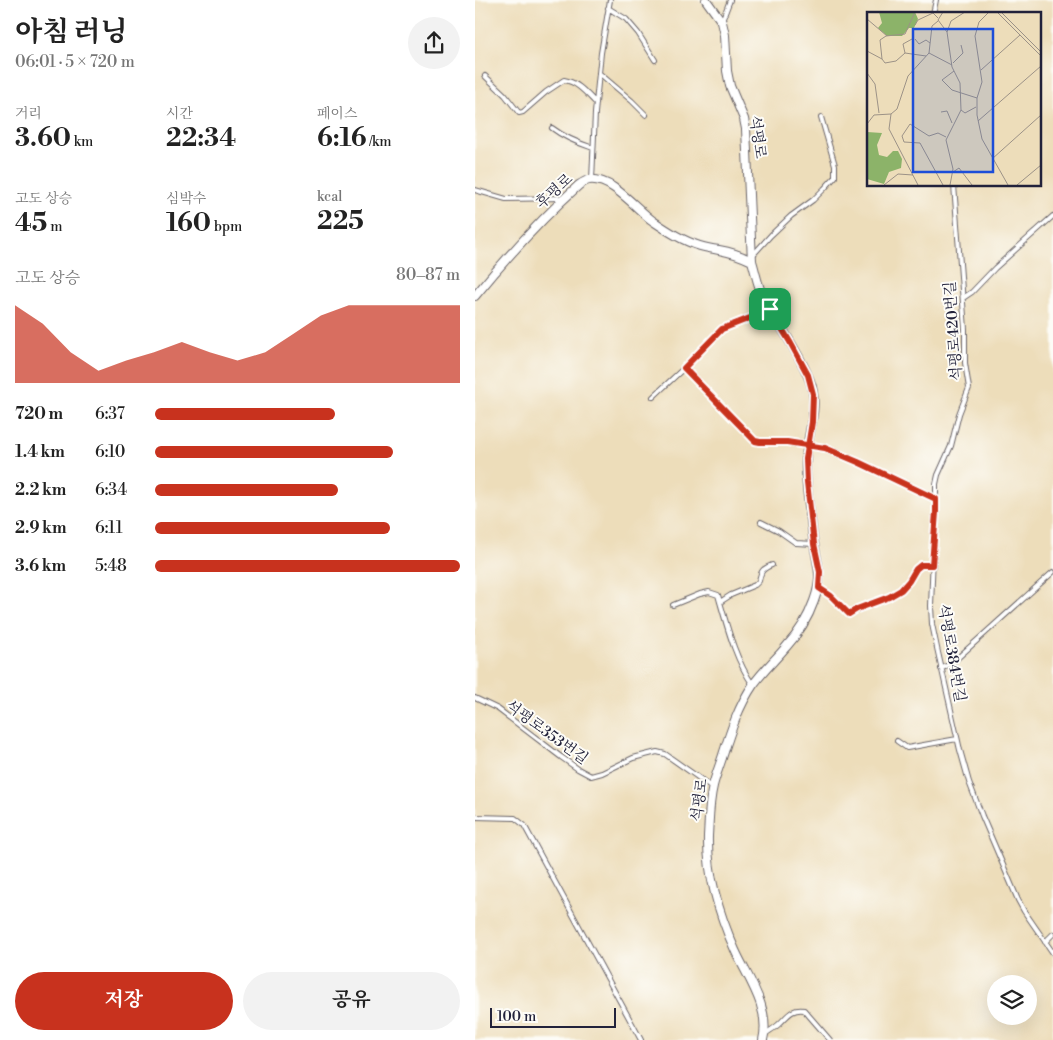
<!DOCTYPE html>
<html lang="ko">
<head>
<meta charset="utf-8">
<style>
	:root { --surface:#fff; --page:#f2f2f2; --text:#222; --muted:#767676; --accent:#c8321e }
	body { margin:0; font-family:"Libre Bodoni","Noto Serif KR",serif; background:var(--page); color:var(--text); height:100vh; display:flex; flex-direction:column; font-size:19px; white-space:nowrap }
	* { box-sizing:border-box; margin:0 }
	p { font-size:16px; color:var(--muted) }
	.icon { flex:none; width:28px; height:28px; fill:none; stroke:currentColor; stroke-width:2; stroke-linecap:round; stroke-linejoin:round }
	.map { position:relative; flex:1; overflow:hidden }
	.sheet { display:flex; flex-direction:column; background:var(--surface); width:475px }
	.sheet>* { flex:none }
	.tools { position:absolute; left:512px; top:975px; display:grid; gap:10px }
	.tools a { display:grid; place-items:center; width:50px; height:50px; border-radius:50%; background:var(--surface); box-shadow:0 5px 20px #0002; font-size:25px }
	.scale { position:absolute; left:15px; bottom:12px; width:126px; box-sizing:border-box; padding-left:5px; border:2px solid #22223b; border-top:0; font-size:14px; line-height:18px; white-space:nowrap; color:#22223b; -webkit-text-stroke:4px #fdfcf7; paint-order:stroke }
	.pin { position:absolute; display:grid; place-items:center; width:42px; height:42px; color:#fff; margin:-21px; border-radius:10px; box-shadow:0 2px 8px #0006 }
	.round { display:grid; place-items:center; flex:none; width:52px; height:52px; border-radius:26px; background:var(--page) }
	.overview { display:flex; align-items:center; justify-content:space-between; height:85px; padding:0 15px }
	h1 { font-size:28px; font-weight:700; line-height:38px }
	.figures { display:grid; grid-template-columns:repeat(3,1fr); gap:8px; height:85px; padding:5px 15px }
	.figures div { display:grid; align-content:center }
	.figures b { font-size:25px; font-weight:700 }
	.figures small { font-size:14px; font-weight:400 }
	.figures p { font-size:14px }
	.chart { height:140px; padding:10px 15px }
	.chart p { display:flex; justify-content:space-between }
	.chart svg { width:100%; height:90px; margin-top:5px; fill:var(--accent); opacity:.7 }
	.button { display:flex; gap:10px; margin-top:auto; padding:10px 15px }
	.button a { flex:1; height:58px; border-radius:30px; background:var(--accent); color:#fff; font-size:20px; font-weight:700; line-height:58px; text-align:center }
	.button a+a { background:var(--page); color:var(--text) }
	ul { padding:0 15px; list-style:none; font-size:16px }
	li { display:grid; grid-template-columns:80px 60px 1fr; align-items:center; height:38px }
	li i { height:12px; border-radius:6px; background:var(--accent) }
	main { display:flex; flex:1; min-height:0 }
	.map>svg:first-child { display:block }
</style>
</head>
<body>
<main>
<section class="sheet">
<div class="overview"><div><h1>아침 러닝</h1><p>06:01 · 5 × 720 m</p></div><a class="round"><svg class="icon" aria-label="share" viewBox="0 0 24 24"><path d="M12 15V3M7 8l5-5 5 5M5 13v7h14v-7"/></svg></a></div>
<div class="figures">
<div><p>거리</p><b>3.60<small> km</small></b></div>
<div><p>시간</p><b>22:34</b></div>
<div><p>페이스</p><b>6:16<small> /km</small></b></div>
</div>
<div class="figures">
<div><p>고도 상승</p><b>45<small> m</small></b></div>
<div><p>심박수</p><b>160<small> bpm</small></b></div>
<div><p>kcal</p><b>225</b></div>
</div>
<div class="chart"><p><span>고도 상승</span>80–87 m</p>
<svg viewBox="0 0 160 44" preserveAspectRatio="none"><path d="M0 44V6L10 15L20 29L30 38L40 33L50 29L60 24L70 29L80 33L90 29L100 20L110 11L120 6L130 6L140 6L150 6L160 6V44z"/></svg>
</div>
<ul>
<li><b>720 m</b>6:37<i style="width:59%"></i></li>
<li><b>1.4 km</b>6:10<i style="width:78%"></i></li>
<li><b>2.2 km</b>6:34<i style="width:60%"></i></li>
<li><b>2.9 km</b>6:11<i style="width:77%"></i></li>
<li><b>3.6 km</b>5:48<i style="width:100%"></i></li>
</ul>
<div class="button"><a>저장</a><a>공유</a></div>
</section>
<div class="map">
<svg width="578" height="1040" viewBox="0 0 578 1040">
	<rect width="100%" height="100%" fill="#fdfcf7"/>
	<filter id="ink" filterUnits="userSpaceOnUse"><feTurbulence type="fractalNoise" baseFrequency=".02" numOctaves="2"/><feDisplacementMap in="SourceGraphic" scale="10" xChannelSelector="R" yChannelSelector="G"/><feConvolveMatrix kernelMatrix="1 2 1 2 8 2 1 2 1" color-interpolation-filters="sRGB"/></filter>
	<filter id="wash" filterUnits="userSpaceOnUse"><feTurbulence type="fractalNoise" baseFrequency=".0096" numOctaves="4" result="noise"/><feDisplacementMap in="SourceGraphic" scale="20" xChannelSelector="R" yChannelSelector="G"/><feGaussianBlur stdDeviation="1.12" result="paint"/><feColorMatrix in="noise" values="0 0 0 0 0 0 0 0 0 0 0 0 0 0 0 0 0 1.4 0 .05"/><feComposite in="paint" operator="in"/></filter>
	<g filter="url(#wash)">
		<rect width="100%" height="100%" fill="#edddba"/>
	</g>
	<g filter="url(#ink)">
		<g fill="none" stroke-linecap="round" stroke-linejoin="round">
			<defs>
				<path id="lane" d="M133,8L151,19L163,33L180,60
					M458,14L461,0
					M247,21L255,0
					M124,73L157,101L171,115
					M10,76L30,95L44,113L48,112L71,92L89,80C103,82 112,94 121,103
					M77,128C90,138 103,143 118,148
					M117,180L120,113L126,53L135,0
					M0,190L31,199L89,198
					M277,256L296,235L316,216L338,200L349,189L360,177V165L346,117
					M488,298L497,292L520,268L578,216
					M295,309L275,318L247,329L209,368L280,441L285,442H312L350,448L383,462L461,499V512L459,529L456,606L457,624L462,648L485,750L494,782L507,816L543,900L549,911L578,953
					M178,397L209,368
					M461,499V484L463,475L476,446L484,414L494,388L490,363V329L479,185
					M286,522L304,531L321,543L339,544
					M344,588L356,596L374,614L399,602L415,597L426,590L434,581L441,569L446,565H457
					M245,602L256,595L280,585L284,581C286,571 287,569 297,565
					M198,605L225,594L234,592L243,595C252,626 260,659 278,685
					M466,669L477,663L578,572
					M0,698L23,709L86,757L103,769L116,776L127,773L158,758L182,752L190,754L237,787
					M422,741L432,748L482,739
					M0,817L40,818L49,825L166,1040
					M570,942L578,934
					M290,1034C294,1031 300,1028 304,1024C312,1017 316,1008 329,1010L355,1040"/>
				<path id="street" d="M231,0L247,22L250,35L252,71L255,86L269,119L271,129L277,261C281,274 283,288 290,301C293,307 297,313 301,319C312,336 328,362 335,381C345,407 332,433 331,460C330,478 333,496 335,514C337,524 337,534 339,543C343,568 348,576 339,601C333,618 323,634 311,647C300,660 288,671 278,685C263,707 255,733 247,758C244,767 240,777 238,786C234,802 234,820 233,836C232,875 244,914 260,950C272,977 296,1008 288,1040
					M0,296C32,257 66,219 104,185C107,183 110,181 114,180C137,177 161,209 178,221C193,231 208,241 225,246C232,248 238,249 244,250C256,252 267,256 277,261"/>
			</defs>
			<!-- lane casing -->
			<use href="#lane" stroke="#696367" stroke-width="6"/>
			<!-- street casing -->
			<use href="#street" stroke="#696367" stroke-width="10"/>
			<!-- lane -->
			<use href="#lane" stroke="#fff" stroke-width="4"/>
			<!-- street -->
			<use href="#street" stroke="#fff" stroke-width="8"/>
		</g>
	</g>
	<g fill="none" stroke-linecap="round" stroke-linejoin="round" filter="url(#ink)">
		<defs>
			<path id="route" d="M295,309L315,342L333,375L338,394L337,422L331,459L332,482L339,544L345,572L344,588L356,596L374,614L382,609L414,597L426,590L434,581L441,569L446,565H457L461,512V499L383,462L350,448L312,442H285L280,441L209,368L247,329L275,318L295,309"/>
		</defs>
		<!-- route casing -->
		<use href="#route" stroke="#fff" stroke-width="10"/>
		<!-- route -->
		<use href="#route" stroke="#c8321e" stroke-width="6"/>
	</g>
	<g text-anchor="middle" stroke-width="4" stroke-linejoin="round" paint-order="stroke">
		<!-- street labels -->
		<g font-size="15" fill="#22223b" stroke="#fdfcf7">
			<text transform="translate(283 137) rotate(82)" y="5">석평로</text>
			<text transform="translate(79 191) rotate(-42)" y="5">후평로</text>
			<text transform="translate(478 331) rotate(-94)" y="5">석평로420번길</text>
			<text transform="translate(477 653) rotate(80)" y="5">석평로384번길</text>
			<text transform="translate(72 732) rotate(36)" y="5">석평로353번길</text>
			<text transform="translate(224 800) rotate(-82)" y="5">석평로</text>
		</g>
	</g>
	<!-- overview -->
	<g transform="translate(392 12)">
		<rect width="174" height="174" fill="#edddba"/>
		<path d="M12,0H48L51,7L47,16H42L35,24H20L11,16L15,11ZM0,120L15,121L10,133L12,143L20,145L26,139H31L35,147L34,156L22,160L17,172L0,167Z" fill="#8cb369"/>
		<path fill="none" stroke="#9c9287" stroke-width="1" d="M76,0L71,8L80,20L85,55L93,71L94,98L79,128L86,157L83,173M130,0L174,44M134,0L174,40M0,7L20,24M48,13L51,8L66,1L71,6M80,20L84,9L98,0M48,27L52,32L59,28L63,31M0,39L15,47L13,28L19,24L38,22L48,0M38,41L36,32L45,27M62,41L65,14L71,9M62,41L85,53M15,47L18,51L29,49L38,41L59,44M86,51L96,41L94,33M114,58L153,23M87,59L75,68L85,78L110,86V103L115,127L141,173M0,61L8,72L12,101M110,86L115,70L108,24L112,10L122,0M94,98L98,101L109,95M74,100L80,99L85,111M24,102L22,117L51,173M111,109L174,54M0,112L7,103L24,102L30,97L41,64L62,41M125,147L174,103M86,160L92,156L105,173M17,173L31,162L46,163M76,173L53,131L37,130L35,124L43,112L62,124L71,121L79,125M150,173L174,153"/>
		<path fill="#1d4ed8" fill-opacity="0.15" stroke="#1d4ed8" stroke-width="2.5" d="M46,17H126V160H46Z"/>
		<rect width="174" height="174" fill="none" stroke="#22223b" stroke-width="2.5"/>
	</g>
</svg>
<div class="tools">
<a><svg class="icon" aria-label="layers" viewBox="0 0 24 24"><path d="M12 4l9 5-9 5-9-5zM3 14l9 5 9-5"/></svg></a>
</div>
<div class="scale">100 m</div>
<div class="pin" style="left:295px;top:309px;background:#1e9e55"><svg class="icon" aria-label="arrive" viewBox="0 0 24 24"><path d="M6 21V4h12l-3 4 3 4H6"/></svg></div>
</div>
</main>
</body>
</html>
